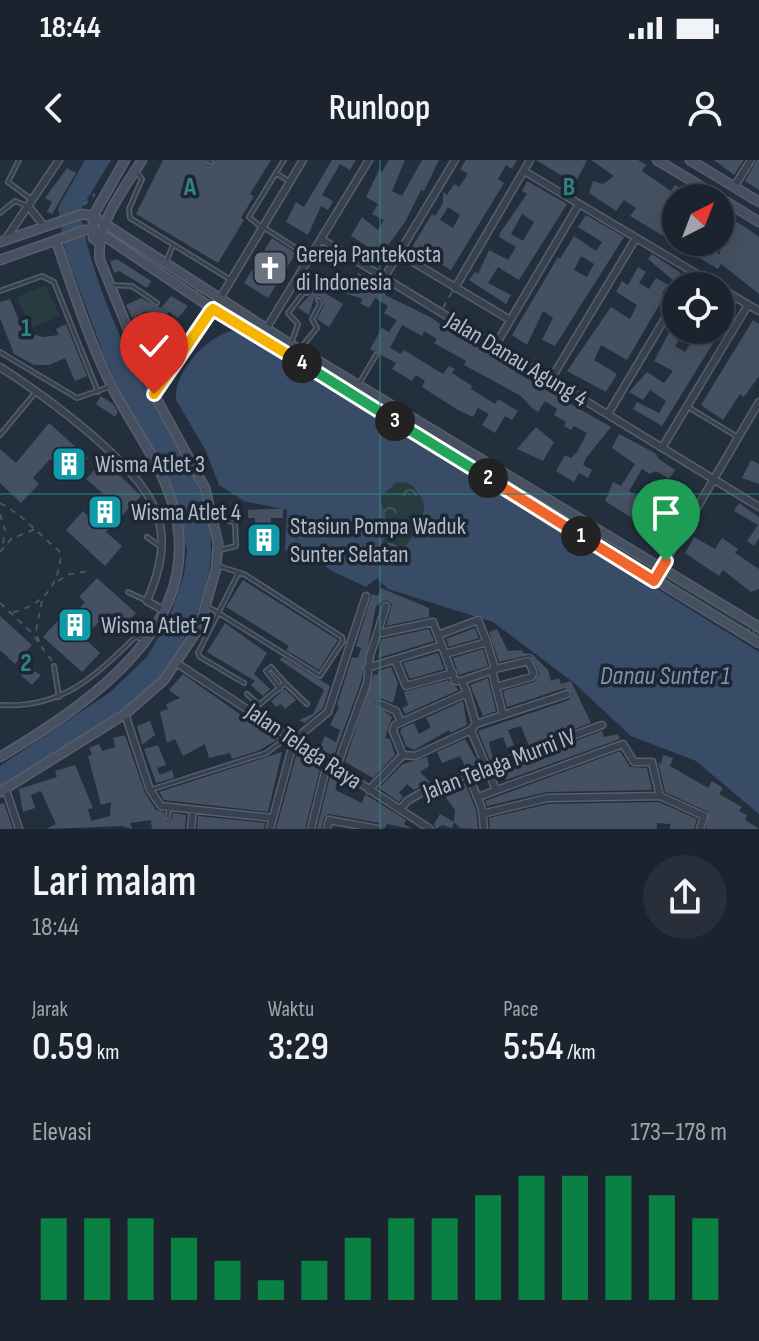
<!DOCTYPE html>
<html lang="id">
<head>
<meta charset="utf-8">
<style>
	:root { --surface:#1b232e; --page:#282f3a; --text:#f1f3f6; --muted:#a0a4aa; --line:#39404a; --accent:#0b8043 }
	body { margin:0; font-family:"Sofia Sans Condensed",sans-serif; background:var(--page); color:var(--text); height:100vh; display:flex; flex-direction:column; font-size:30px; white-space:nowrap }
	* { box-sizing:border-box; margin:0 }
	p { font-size:26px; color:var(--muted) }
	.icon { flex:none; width:44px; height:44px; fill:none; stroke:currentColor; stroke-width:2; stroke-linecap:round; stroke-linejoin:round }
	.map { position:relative; height:669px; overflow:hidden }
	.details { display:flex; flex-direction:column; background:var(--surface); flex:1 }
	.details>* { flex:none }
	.needle { width:52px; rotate:42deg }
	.tools { position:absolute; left:662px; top:24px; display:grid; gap:16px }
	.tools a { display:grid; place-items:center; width:72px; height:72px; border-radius:50%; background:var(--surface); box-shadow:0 8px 32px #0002,0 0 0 2px var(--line); font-size:40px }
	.pin { position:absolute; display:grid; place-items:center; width:68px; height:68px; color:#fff; margin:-82px -34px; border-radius:50% 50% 50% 0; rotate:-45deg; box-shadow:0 0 8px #0007 }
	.pin .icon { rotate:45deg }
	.km { position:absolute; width:40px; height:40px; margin:-20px; border-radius:50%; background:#222; color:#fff; font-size:22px; line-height:40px; text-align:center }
	.round { display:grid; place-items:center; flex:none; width:84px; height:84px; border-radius:42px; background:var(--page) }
	.summary { display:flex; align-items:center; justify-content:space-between; height:136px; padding:0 32px }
	h1 { font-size:44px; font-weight:600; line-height:60px }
	.figures { display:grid; grid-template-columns:repeat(3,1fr); gap:12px; height:136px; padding:8px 32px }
	.figures div { display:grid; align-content:center }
	.figures b { font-size:40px; font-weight:600 }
	.figures small { font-size:22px; font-weight:400 }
	.figures p { font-size:22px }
	.chart { height:224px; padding:16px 32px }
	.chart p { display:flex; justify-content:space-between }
	.chart svg { width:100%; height:144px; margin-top:8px; stroke:var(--accent); stroke-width:6 }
	.status { display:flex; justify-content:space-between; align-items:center; height:56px; padding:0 40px; background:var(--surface); direction:ltr }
	.status svg { height:22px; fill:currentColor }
	header { display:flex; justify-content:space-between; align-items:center; height:104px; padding:0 32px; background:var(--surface); font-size:36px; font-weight:600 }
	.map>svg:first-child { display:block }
</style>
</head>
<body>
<div class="status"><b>18:44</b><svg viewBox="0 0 49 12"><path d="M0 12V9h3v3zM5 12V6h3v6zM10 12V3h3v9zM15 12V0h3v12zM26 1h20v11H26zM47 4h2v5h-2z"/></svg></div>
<header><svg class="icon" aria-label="back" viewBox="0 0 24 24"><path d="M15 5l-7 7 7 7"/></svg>Runloop<svg class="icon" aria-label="person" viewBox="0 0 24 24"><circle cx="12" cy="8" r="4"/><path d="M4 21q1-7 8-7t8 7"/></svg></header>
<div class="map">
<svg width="759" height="669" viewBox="0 0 759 669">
	<defs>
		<pattern id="grass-tufts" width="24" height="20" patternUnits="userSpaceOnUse" patternTransform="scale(2)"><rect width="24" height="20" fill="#263c3f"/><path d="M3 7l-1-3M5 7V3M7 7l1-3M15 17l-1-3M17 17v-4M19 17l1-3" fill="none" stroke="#435659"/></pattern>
		<pattern id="forest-crowns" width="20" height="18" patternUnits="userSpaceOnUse" patternTransform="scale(2)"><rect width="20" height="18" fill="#263c3f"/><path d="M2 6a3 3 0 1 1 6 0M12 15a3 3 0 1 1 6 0" fill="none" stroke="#435659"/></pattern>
	</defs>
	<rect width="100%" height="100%" fill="#242f3e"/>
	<!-- grass -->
	<path fill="url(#grass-tufts)" d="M120,73L299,190L759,467V483L247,169L116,83Z"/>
	<!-- forest -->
	<path fill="url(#forest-crowns)" d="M404,322L412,324C416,330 425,340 424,347C422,364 404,399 384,399L380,388L389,368L380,337L396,323Z"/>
	<!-- pitch -->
	<path fill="#263c3f" d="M46,125L60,156L31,168L17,137Z"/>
	<!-- water -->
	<path fill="#394c67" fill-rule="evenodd" d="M85,0H111L80,51C91,118 124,188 156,249C168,272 185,294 195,318C203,338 211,367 211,389C212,422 187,488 164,513C123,558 55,600 0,628V606L109,533L147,497L169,459L184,415L187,390L170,320L131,254L105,198L65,90L58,48Z
		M232,171L265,186L759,492V654L696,601L631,576L573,522L493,462L388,429L377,418L366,427L330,410L304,388L285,391L287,350L244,341L219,325L206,291L176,240C173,213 207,176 232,171ZM404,322L412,325C416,331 425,340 424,347C422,364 404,399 384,399L380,388L389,368L380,337L396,323Z"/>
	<!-- building -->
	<path fill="#455162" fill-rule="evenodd" d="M163,0H203L210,6L215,0H271L250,34L254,36L241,58L244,60L218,103L136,54Z
		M332,0H356L350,10L340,4L322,35L333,41L328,50L321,46L308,75L286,62L296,42L304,47Z
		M389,0H405L392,31L402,36L422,0H439L424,31L421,30L405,62L381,95L351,76L362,57L378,70L384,60L372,54L378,44L366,37L379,10L382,12Z
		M466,0H517L512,9L506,5L498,19L504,23L451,110L412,87L432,54L435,56L443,43V32L447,35L454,24L459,27L468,14L460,9ZM448,47L460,55L453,68L440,60Z
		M536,0H587L575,24Z
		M591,0H638L646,5L642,11L671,31L675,25L698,38H676V82H704L720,95V53L747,68L759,77V134L721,104L718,109L630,56L636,48L624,40L616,51L589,33L593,21L603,24L614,16Z
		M714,0H744L734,15Z
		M757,0H759V30L745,21Z
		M67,8L76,13L52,54L47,52L52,42L45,38Z
		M527,21L567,44L519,120L498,107L488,123L511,135L506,144L469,120L475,112L478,114L489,90L508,100L516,87L499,77L500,73L527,34L522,31ZM522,54L534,62L523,81L511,74Z
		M586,55L624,77L555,186L542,180L553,158L543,151L527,185L512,175L558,97L560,99L574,76L596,91L602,82L578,67ZM581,96L594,104L587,117L574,110Z
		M272,78L296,93L268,138L244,123Z
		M652,94L681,113L675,122L648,99Z
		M117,99L151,121L147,128L119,111L114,113L110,101Z
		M638,107L646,112L639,123L649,129L656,118L668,125L662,133L665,135L627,200L601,185L594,200L617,214L606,232L567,211L611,147L630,159L637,145L616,132L622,121L628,125Z
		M358,113L389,128L385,135L432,158L457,177L462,179L464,176L521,215L611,267L586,298L583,305L592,310L588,318L579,313L574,322L556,311L565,295L571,298L577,292L587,273L574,266L571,270L564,266L566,262L554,255L557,249L545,241L538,252L533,249L521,236L464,205L466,201L434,183L437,179L424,171L422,176L402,165L390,188L401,194L404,190L443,214L449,206L455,209L452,213L472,226L471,229L495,244L498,239L518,251L512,260L505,256L495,273L482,265L489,254L478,248L473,257L458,250L422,227L425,221L416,215L412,221L392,209L396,203L370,189L382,168L389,172L397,160L384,153L388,146L375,138L369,148L360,143L363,139L344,133Z
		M314,116L327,125L323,132L343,144L329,167L317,159L324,145L320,136L314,138L309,155L298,148L311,134L309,123Z
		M171,136L188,146L178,158L169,152L158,161L147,151L132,158L126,145L141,138L161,148Z
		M720,137L736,146L720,173Z
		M10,139L24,172L43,177L59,175L56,169L66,164L87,216L75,221L65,198L49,205H34L14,194L0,158V142Z
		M676,159V170H685L675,186L685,192L700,170L715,180L662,266L633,249L637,242L659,253L666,241L650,230L643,240L629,232L647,212L664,223L673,211L654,201Z
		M753,160L759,164V216L744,237L740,234L723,260L701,245Z
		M101,236L113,244L118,252L115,257L96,244Z
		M49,263L88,298L71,317L50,299L33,318L39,324L21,343L0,323V289L16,303Z
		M536,267L554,282L543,301L517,289Z
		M619,274L655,293L659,299L675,310L669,319L656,311L650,314L642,309L629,331L639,337L645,328L651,332L645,342L650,345L638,362L605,341L613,322L621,326L635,304L612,288Z
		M104,300L141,336L106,372L122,386L105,406L66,370L83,351L89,357L107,337L86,319Z
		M751,300L759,304V324L742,318Z
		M739,343L759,357V378L754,386L747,381L758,365L734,351Z
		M266,349H283V358H271L272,395H256L255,358H248V350Z
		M694,377L715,389L722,378L738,389L735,393L759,409V429L751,432L723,410L719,416L685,393Z
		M97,418L136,453L118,473L102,458L84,478L100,493L82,512L43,477L61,457L67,462L85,442L79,437Z
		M243,420L338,480L319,510L286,490L289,486L226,447Z
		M381,428L429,448V457L386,466L392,444L386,440L376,446L361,522L334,596L319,589L325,576L336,582L340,570L330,565L339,547L337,545L352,497L358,498L361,488L356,486L372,434L378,436Z
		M0,456L32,485L15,504L0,490Z
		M225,463L267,493L254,514L270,529L263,536L251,525L255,521L207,492Z
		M475,468L479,478L449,487L446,479Z
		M429,469L434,481L378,498L382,479Z
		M497,469L508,491L522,490L523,493L532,494L548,510L551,521L559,518L561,524L571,521L591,563L529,586L521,566L508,570L514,585L507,588L503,577L489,582L493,599L490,600L478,571L569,540L573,534L565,528L507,547L503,531L534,522L540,513L530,495L499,502L489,472Z
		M483,489L488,506L459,515L453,498Z
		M438,493L444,509L410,519L403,503Z
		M282,497L330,526L323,548L305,563L299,560L313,554L324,530L280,500Z
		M23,505L41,515L32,525L17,512Z
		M391,507L398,523L393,543L380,538L374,544L392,557L385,578L390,579L395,595L373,618L345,602L374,514L378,515V511Z
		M183,514L244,557L280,578L258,591L232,599L230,593L209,598L205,584L183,596L175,579L167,583L160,552L168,549L166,544L180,538L169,530Z
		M488,518L496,551L483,556L470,525Z
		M448,520L459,530L405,554L402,548L408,545L404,532Z
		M285,529L296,540L285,549L281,544L276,547L271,541Z
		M463,541L467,565L450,573L449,570L414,590L406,586L400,571L402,568L414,563L419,574L431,567L426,558Z
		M150,561L155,575L142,585L137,566Z
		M602,571L604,577L618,574L620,579L506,620L504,616L497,618L495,611Z
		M125,575L145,633L156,650L164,652L166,661L171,660L173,653L186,655L185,669H152L151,660L130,663L132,669L122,666L46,669L56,664L41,631L31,635L35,648L23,652L19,629L57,617L55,611L75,605L93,648L88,649L91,661L110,656L111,642L101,645L88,596L92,594L89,588L99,584L102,591L115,587L113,578Z
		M465,579L479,604L466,608L460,596L442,603L437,592Z
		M158,585L166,605L157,608L160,615L172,610L174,618L156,623L144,589Z
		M620,591L630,607L647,608L652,630L547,632L487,646L485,641Z
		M282,592L268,652L164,640L159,632Z
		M663,595L673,598L670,606L708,628L712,621L723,628L719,634L742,647L739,651L747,655L745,660L759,669H706L708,652L665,632L658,602L661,604Z
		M296,596L321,605L305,669H276Z
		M427,597L429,606L420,612L430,622L414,630L407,624L399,633L403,636L399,642L379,628L403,604Z
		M331,612L340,617L335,630L362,643L365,634L368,636L406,660L404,664L412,669L387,664L384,669L379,663L329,654L324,657L321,669H317Z
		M465,623L476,650L478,669L460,668L454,662L452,668L442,665L436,669L434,664L440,654L454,662L455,650L442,632L434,642L424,638L446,629L449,634Z
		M659,642L697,659L694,669H670V664L657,663V669H490L489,658L548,644Z
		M4,643L13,669H0V644Z
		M198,656L265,663L264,669H197Z"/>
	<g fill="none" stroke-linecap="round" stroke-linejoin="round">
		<defs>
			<path id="lane" d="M19,0L8,22L32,40
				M207,0L211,2
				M136,11L142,19L129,49L130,58L231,120
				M276,13L290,22
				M0,53L15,41L27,46
				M263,67L299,90
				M262,68L249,57L284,0
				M167,100L173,85
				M110,125L132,126L157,143
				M293,125L307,133
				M0,131L42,116L54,122L98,232
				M161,173L184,189
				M292,181L298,164L288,153L304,132
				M300,189L317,168L312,159L320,144L318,140
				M0,192L77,238L109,227
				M360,222L376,195
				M688,247L736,276
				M0,275L35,233
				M212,356L235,363L236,386L220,390
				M147,377L161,387
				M218,406L241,413
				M128,432L147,441
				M206,446L217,452L320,516L343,481L342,477L244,414H238L198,493L200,497L244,523
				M54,506L59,537
				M280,529L266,511L271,507L285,523
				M247,534L259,545
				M0,545C60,549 96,517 135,477L144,479
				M253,550L285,523L307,544
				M150,630L266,593L287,578
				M168,657L169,648"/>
			<path id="street" d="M524,11L717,126
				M734,27L751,0
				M29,47L44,66
				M321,79L759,347
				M5,80L59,0
				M398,93L510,160
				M384,118L455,0
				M685,126L693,112
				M455,128L530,0
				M720,128L759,151
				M219,140L303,0
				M266,169L369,0
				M495,186L579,44
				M0,207C37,231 70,255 103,285C156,334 179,368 147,441L163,450
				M551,219L636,78
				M154,234L213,149
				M608,254L676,140
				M662,288L748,145
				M654,421L759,242
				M377,474L433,462L455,521H462L467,533
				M438,475L478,460L487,482
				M445,494L487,482L495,509L528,501L534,513L531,517L496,527L492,510
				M396,502L406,526L453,513
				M178,504L430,669
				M367,508L442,485
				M462,521L493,510
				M496,527L503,555
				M380,544L396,551L401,562
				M125,554L150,630L161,646L272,658
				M476,564L567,534
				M403,595L415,596L471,570
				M336,609L367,523L370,496L386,446
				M468,614L482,649L484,669
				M6,630L19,669
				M369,630L403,595L393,571L395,565L467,533L476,564L471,570L496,630
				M478,637L623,584L634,602H652L660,636
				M400,650L407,641L428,629L602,565
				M482,654L547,638L660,636L704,656L700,669
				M191,669L193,650
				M270,669L294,580L328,552L366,436
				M311,669L327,604
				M327,669L329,660L378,669"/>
			<path id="secondary" d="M657,0L720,38
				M690,0L759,42
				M720,38L759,62
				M0,82L82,54L93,56L290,184L759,467
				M100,83L93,78V56L125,0
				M0,100L85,70L97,71L213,149L759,483
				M0,597C88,544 211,464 172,342C160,302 132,266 113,229C91,186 72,127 56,81
				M0,632L125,554L164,520L199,468L216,409L218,383L205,328L154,234L100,100C95,65 124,29 142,0"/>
		</defs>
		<!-- lane casing -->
		<use href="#lane" stroke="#565f6c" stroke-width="6"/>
		<!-- street casing -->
		<use href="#street" stroke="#565f6c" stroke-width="9"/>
		<!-- secondary casing -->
		<use href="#secondary" stroke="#565f6c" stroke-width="11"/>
		<!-- path -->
		<path stroke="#44595c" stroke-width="2" stroke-dasharray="6 6" stroke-linecap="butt" d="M84,45L95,34
			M443,148L452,132
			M0,343L18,354L61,393C59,426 43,446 10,453
			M0,354L5,370L3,384
			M0,392L11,379L35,369
			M58,421L70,414L90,411
			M0,443L31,472L52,501
			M39,482L36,471L42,441"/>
		<!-- lane -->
		<use href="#lane" stroke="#38414e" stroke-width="3"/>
		<!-- street -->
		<use href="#street" stroke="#38414e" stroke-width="6"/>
		<!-- secondary -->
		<use href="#secondary" stroke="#465061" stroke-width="8"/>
	</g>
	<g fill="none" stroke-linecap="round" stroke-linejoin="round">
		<defs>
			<path id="split-1" d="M581,376L654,421L666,401"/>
			<path id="split-2" d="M488,318L581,376"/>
			<path id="split-3" d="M395,261L488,318"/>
			<path id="split-4" d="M302,203L395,261"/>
			<path id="split-5" d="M210,152L213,149L302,203"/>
			<path id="split-6" d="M154,234L210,152"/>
		</defs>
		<!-- split-1 casing -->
		<use href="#split-1" stroke="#fff" stroke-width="16"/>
		<!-- split-2 casing -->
		<use href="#split-2" stroke="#fff" stroke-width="16"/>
		<!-- split-3 casing -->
		<use href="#split-3" stroke="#fff" stroke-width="16"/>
		<!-- split-4 casing -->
		<use href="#split-4" stroke="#fff" stroke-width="16"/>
		<!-- split-5 casing -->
		<use href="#split-5" stroke="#fff" stroke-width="16"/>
		<!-- split-6 casing -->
		<use href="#split-6" stroke="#fff" stroke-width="16"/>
		<!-- split-1 -->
		<use href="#split-1" stroke="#f0652b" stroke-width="10"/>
		<!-- split-2 -->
		<use href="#split-2" stroke="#f0652b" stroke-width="10"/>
		<!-- split-3 -->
		<use href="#split-3" stroke="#22a559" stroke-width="10"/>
		<!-- split-4 -->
		<use href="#split-4" stroke="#22a559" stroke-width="10"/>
		<!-- split-5 -->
		<use href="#split-5" stroke="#f5b400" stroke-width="10"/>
		<!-- split-6 -->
		<use href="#split-6" stroke="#f5b400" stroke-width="10"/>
	</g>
	<!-- grid -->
	<path fill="none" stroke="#308480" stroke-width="2" stroke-opacity="0.55" d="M380,0V669M0,334H759"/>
	<!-- icons -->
	<defs>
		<symbol id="church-square" viewBox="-11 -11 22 22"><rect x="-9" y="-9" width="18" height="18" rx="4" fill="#6b7280" stroke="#1d2633"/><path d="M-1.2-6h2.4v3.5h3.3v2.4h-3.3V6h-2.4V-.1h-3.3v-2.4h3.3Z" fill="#fff"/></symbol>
		<symbol id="building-square" viewBox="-11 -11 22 22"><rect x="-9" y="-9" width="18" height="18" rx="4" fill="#0f9aa8" stroke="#1d2633"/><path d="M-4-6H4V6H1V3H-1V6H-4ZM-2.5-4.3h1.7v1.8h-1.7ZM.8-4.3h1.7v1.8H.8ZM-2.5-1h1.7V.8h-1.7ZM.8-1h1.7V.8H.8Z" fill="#fff"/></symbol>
	</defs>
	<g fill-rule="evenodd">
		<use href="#church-square" x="250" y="88" width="40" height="40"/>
		<use href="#building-square" x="49" y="284" width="40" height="40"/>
		<use href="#building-square" x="85" y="332" width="40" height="40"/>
		<use href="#building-square" x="244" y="360" width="40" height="40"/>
		<use href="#building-square" x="55" y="445" width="40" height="40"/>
	</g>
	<g text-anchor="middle" stroke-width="7" stroke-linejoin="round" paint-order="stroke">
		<!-- poi labels -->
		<g font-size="24" fill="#b4bcc9" stroke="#1d2633" text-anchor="start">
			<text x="296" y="102">Gereja Pantekosta<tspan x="296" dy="28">di Indonesia</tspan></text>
			<text x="95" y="312">Wisma Atlet 3</text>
			<text x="131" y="360">Wisma Atlet 4</text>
			<text x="290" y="374">Stasiun Pompa Waduk<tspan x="290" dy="28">Sunter Selatan</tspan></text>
			<text x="101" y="473">Wisma Atlet 7</text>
		</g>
		<!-- street labels -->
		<g font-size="24" fill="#b4bcc9" stroke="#1d2633">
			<text transform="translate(517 199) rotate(31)" y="8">Jalan Danau Agung 4</text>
			<text transform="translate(304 586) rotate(34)" y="8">Jalan Telaga Raya</text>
			<text transform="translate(499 604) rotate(-21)" y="8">Jalan Telaga Murni IV</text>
		</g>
		<!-- water labels -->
		<g font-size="26" font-style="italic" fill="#7c92b1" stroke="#1d2633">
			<text x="665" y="524">Danau Sunter 1</text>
		</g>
	</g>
	<g font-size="26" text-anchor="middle" font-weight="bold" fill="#308480" stroke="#1d2633" stroke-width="7" stroke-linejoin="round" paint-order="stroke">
		<text x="190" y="35">A</text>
		<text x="569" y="35">B</text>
		<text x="26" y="176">1</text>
		<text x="26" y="511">2</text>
	</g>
</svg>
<div class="tools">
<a><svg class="needle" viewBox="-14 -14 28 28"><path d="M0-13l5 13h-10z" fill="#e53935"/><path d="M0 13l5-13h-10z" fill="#a0a4aa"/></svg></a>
<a><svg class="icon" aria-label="locate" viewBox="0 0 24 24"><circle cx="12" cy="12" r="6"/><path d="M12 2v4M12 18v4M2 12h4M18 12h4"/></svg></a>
</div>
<div class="pin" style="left:666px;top:401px;background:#1e9e55"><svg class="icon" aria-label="arrive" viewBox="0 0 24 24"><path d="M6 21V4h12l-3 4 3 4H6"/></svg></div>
<div class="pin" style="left:154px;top:234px;background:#d93025"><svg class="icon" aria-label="check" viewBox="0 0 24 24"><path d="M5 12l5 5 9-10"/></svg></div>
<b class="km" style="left:581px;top:376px">1</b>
<b class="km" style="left:488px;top:318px">2</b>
<b class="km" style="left:395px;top:261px">3</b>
<b class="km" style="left:302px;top:203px">4</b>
</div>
<section class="details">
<div class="summary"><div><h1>Lari malam</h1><p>18:44</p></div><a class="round"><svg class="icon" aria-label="share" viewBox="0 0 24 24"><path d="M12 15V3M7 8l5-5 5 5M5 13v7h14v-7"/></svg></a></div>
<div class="figures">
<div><p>Jarak</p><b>0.59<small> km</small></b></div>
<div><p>Waktu</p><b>3:29</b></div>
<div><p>Pace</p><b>5:54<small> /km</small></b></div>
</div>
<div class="chart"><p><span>Elevasi</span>173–178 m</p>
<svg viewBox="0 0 160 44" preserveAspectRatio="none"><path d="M5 44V19M15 44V19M25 44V19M35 44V25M45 44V32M55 44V38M65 44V32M75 44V25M85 44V19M95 44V19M105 44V12M115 44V6M125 44V6M135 44V6M145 44V12M155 44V19"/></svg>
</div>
</section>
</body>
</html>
